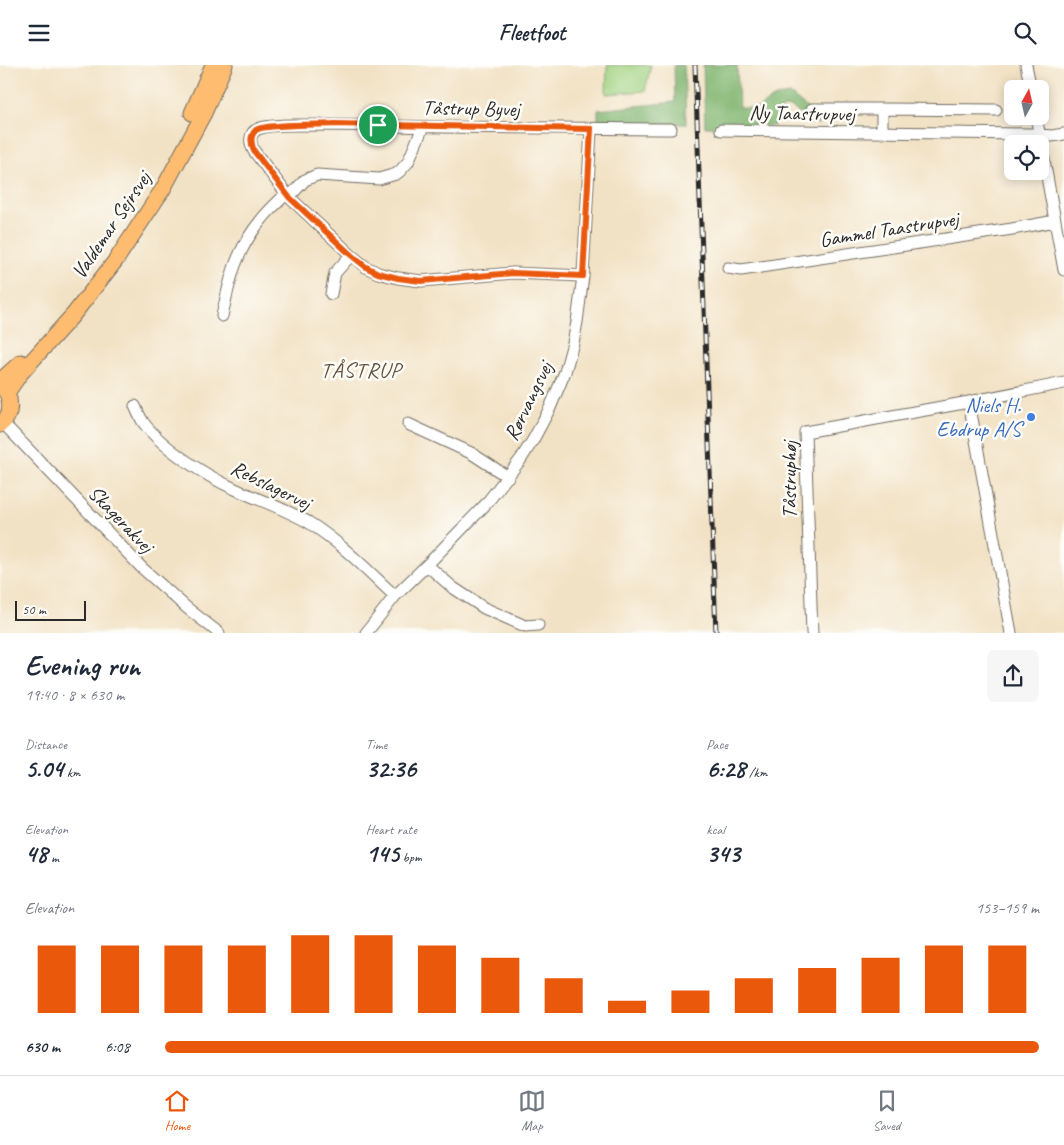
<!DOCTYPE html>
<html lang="en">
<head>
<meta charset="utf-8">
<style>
	:root { --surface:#fff; --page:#f6f6f7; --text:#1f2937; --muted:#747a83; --line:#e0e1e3; --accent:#ea580c }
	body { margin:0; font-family:Caveat,sans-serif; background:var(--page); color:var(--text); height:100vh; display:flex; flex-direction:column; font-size:19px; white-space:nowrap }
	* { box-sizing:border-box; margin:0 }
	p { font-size:16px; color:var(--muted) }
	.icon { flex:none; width:28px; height:28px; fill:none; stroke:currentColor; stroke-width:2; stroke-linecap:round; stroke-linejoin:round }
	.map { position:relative; height:568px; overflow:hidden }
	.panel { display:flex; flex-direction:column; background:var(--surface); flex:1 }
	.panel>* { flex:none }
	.needle { width:32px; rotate:8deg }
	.tools { position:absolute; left:1004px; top:15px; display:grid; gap:10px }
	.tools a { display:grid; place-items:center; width:45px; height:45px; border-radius:8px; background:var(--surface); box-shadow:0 2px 12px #0003; font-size:25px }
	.scale { position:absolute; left:15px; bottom:12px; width:71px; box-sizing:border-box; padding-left:5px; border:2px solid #2b2b2b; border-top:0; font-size:14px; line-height:18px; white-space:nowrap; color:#2b2b2b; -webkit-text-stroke:4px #fdfcf7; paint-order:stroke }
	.pin { position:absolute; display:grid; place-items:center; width:42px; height:42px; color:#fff; margin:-21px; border:2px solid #fff; border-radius:50%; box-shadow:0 1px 5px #0007 }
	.round { display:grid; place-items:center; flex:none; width:52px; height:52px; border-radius:8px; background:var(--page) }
	.summary { display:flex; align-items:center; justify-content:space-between; height:85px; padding:0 25px }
	h1 { font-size:28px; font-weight:700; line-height:38px }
	.metrics { display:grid; grid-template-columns:repeat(3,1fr); gap:8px; height:85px; padding:5px 25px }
	.metrics div { display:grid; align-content:center }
	.metrics b { font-size:25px; font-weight:700 }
	.metrics small { font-size:14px; font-weight:400 }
	.metrics p { font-size:14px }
	.chart { height:140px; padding:10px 25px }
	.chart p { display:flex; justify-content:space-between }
	.chart svg { width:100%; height:90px; margin-top:5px; stroke:var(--accent); stroke-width:6 }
	ul { padding:0 25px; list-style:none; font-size:16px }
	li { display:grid; grid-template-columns:80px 60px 1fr; align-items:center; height:38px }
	li i { height:12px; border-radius:6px; background:var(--accent) }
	header { display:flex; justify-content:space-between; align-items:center; height:65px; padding:0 25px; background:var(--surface); font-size:22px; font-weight:700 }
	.dock { display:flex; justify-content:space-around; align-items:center; height:70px; border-top:1px solid var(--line); background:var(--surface); font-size:14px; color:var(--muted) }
	.dock a { display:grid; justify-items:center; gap:2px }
	.dock .selected { color:var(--accent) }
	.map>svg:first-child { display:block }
</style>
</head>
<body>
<header><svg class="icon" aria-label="menu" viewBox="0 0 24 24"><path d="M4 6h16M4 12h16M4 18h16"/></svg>Fleetfoot<svg class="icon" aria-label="search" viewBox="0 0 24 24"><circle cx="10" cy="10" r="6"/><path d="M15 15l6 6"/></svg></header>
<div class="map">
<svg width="1064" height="568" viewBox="0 0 1064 568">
	<rect width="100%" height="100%" fill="#fdfcf7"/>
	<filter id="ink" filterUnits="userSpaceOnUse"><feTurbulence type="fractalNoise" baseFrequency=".02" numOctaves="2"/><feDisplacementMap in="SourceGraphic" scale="10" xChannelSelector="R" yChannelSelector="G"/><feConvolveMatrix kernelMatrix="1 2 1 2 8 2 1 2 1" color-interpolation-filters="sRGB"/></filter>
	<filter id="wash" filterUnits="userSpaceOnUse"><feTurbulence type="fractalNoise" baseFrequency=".0096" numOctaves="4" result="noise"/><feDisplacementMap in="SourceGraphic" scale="20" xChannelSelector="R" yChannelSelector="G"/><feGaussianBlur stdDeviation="1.12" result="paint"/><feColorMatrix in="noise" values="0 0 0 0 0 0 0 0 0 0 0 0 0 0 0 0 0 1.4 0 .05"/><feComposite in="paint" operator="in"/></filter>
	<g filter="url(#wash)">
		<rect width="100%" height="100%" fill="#f2e2c5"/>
		<!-- green -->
		<path fill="#a2d382" stroke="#667f56" d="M607,0H651L645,26L606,29Z"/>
		<!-- forest -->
		<path fill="#81b570" stroke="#56704e" d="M674,0H684L686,59L598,60V45L675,37Z
			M703,0H737L739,43H759C770,34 775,31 790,29L814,49L820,59L810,58L793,43L786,42L777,48L774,61L725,59L718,62H705Z"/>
	</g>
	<g filter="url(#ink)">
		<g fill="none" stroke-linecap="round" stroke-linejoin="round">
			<defs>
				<path id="minor" d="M1026,0L1031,24
					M812,44H882
					M1036,51L1064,205
					M721,65L1031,69L1052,71L1064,69
					M882,68V44L996,45
					M289,132L305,115L317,110L379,114L396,109L400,106L408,97L423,62
					M728,203L741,205L1012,164L1055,156
					M583,211L513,208L421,216L398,213L378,208L366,202L351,190L289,132L254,86C250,79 248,68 258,64C267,60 286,60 296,60C328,60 359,60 391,61C484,63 578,63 671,64
					M331,229L335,208L351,190
					M222,251C230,213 236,185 262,154C269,145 278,137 286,129
					M969,337L1011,568
					M135,341C137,346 140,352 143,357C162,383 206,411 235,424C259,435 285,444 308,457C340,477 367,505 395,531
					M3,358L142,503L187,543L219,568
					M408,359L471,388L508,412
					M427,500L452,522L484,543L525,561L538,560
					M366,568L395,531L427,500L486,439L521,394L533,375L550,343L565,307L573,278L577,257L583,211L591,64
					M812,568L805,367L969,337L1064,318"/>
				<path id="major" d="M192,48L213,0
					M0,316L21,297
					M7,328L20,309L73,250L116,195L163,124L204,48L225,0
					M0,360C13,350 13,331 0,320"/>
			</defs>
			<!-- minor casing -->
			<use href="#minor" stroke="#716b61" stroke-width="13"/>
			<!-- major casing -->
			<use href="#major" stroke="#716b61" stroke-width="17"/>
			<!-- minor -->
			<use href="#minor" stroke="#fff" stroke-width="11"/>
			<!-- major -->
			<use href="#major" stroke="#fdbc6f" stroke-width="15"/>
			<defs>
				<path id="rail" d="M695,0L716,568"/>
			</defs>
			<!-- rail casing -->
			<use href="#rail" stroke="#2b2b2b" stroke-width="5"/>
			<!-- rail -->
			<use href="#rail" stroke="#fdfcf7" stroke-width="3" stroke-dasharray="9" stroke-linecap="butt"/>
		</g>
	</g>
	<g fill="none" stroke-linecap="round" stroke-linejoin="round" filter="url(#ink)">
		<defs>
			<path id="route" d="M334,59L591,64L583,211L513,208L421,216L398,213L378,208L366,202L351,190L289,132L254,86C251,79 249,71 256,65C264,59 320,60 334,59Z"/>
		</defs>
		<!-- route casing -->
		<use href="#route" stroke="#fff" stroke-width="10"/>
		<!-- route -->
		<use href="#route" stroke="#ea580c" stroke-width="6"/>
	</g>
	<!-- markers -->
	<circle fill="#3f7fe0" stroke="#fdfcf7" stroke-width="2" cx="1031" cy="352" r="5"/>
	<g text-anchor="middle" stroke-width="5" stroke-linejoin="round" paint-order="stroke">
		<!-- street labels -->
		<g font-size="21" fill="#2b2b2b" stroke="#fdfcf7">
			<text transform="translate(471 43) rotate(1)" y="7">Tåstrup Byvej</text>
			<text transform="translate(802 48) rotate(1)" y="7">Ny Taastrupvej</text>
			<text transform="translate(111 160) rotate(-56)" y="7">Valdemar Sejrsvej</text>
			<text transform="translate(889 164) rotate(-9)" y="7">Gammel Taastrupvej</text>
			<text transform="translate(528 336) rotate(-64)" y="7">Rørvangsvej</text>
			<text transform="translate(789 415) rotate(-90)" y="7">Tåstruphøj</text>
			<text transform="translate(271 420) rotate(26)" y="7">Rebslagervej</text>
			<text transform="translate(121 454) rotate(46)" y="7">Skagerakvej</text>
		</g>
		<!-- shop labels -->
		<g font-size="21" fill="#366cbe" stroke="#fdfcf7" text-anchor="end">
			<text x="1021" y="347">Niels H.<tspan x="1021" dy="24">Ebdrup A/S</tspan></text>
		</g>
		<!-- neighbourhood labels -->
		<g font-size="22" letter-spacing="1" fill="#63523f" stroke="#fdfcf7">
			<text x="361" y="312">TÅSTRUP</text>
		</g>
	</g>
</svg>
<div class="tools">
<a><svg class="needle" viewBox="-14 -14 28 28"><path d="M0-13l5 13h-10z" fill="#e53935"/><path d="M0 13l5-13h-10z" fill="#747a83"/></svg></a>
<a><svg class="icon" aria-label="locate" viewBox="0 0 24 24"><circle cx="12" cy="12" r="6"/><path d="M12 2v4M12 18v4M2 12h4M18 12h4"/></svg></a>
</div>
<div class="scale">50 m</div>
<div class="pin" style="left:378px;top:60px;background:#1e9e55"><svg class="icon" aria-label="arrive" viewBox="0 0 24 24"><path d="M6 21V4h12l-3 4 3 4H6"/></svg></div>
</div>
<section class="panel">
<div class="summary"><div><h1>Evening run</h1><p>19:40 · 8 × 630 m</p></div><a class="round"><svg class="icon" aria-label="share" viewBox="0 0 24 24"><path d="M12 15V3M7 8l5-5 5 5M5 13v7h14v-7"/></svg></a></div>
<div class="metrics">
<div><p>Distance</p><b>5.04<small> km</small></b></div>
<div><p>Time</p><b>32:36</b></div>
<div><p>Pace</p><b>6:28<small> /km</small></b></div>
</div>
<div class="metrics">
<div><p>Elevation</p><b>48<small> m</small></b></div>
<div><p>Heart rate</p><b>145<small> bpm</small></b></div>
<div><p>kcal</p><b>343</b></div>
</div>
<div class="chart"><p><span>Elevation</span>153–159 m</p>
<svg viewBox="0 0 160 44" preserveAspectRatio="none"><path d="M5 44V11M15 44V11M25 44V11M35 44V11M45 44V6M55 44V6M65 44V11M75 44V17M85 44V27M95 44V38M105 44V33M115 44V27M125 44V22M135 44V17M145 44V11M155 44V11"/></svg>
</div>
<ul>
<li><b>630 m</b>6:08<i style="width:100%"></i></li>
</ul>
</section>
<nav class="dock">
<a class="selected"><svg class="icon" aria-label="home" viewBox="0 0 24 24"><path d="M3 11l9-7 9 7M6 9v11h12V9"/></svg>Home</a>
<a><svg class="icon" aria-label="map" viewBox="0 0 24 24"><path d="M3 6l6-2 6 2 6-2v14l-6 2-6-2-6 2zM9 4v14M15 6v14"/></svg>Map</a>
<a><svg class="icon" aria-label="saved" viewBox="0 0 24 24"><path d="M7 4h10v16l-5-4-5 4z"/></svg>Saved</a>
</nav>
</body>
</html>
